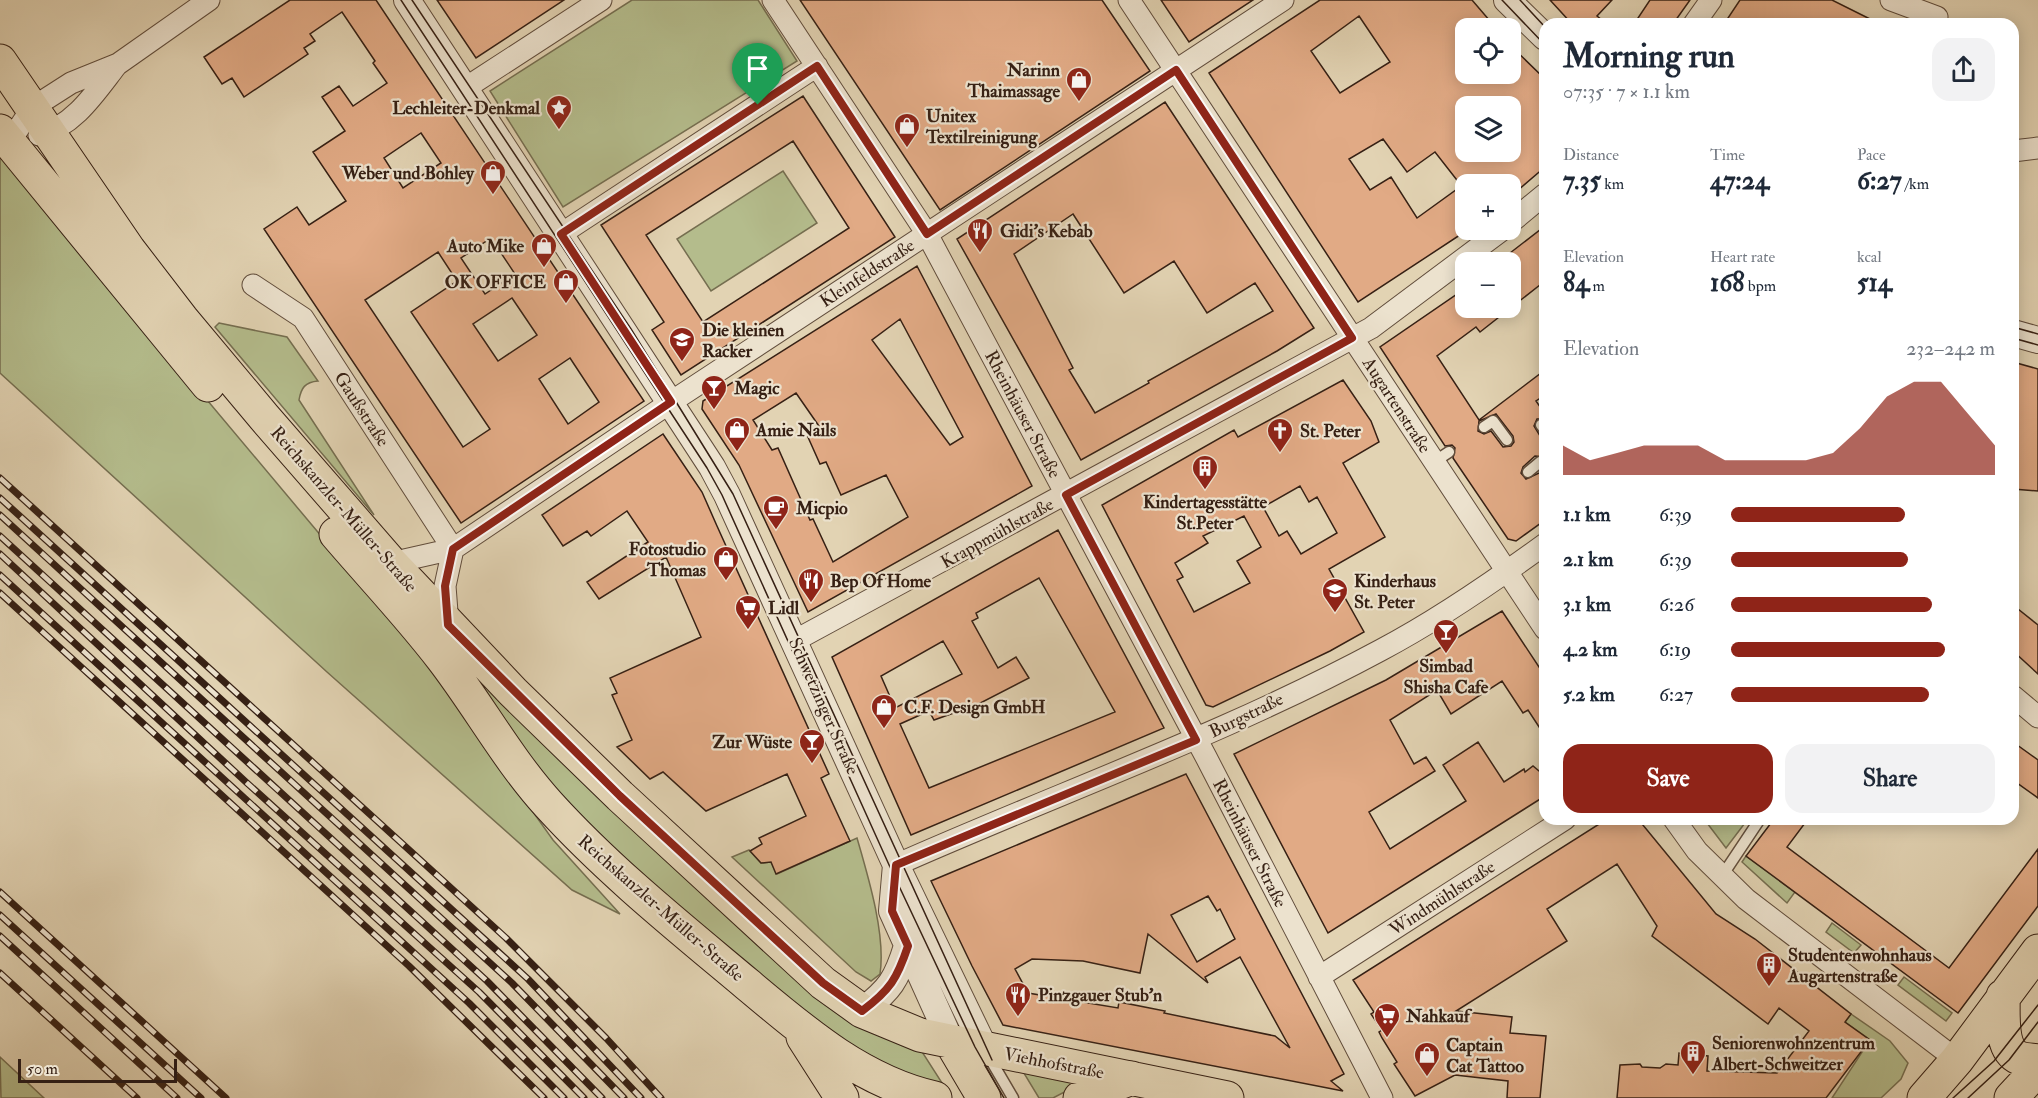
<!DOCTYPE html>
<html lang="en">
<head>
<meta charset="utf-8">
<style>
	:root { --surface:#fff; --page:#f2f2f3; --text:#1f2937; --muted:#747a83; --accent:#8f2418 }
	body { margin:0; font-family:"IM FELL Double Pica",serif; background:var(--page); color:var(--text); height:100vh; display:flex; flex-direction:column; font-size:22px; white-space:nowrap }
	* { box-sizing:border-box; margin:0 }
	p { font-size:20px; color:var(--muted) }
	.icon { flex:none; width:33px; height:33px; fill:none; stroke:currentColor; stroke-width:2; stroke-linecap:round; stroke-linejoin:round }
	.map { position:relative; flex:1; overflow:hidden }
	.panel { position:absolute; left:1539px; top:18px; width:480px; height:807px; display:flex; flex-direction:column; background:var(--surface); border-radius:18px; box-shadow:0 3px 15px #0003 }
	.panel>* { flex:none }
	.buttons { position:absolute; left:1455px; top:18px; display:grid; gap:12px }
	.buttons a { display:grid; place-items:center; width:66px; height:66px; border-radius:12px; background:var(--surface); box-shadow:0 3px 15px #0003; font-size:30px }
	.scale { position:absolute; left:18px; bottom:15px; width:159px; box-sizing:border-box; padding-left:6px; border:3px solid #362014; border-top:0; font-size:16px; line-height:21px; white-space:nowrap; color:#362014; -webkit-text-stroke:4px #ece2ce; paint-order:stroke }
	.pin { position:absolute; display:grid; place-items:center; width:51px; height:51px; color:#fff; margin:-62px -26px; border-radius:50% 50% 50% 0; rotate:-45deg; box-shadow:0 0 6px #0007 }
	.pin .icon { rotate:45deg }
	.round { display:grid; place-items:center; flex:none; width:63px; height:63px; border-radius:18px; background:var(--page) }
	.summary { display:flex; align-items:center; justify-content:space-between; height:102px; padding:0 24px }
	h1 { font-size:33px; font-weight:700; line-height:45px }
	.metrics { display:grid; grid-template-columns:repeat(3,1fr); gap:9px; height:102px; padding:6px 24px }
	.metrics div { display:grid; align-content:center }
	.metrics b { font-size:26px; font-weight:700 }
	.metrics small { font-size:16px; font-weight:400 }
	.metrics p { font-size:16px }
	.chart { height:168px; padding:12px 24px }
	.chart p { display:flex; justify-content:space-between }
	.chart svg { width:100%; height:108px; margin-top:6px; fill:var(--accent); opacity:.7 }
	.primary-button { display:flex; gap:12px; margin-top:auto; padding:12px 24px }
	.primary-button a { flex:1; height:69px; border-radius:18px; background:var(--accent); color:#fff; font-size:24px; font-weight:700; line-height:69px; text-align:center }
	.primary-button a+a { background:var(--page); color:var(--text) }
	ul { padding:0 24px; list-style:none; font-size:20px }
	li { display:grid; grid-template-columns:96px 72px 1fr; align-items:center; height:45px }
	li i { height:15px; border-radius:8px; background:var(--accent) }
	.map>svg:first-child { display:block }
</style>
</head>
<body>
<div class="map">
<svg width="2038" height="1098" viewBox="0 0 2038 1098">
	<rect width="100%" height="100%" fill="#e2d3b3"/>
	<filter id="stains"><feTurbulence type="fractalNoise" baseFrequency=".00333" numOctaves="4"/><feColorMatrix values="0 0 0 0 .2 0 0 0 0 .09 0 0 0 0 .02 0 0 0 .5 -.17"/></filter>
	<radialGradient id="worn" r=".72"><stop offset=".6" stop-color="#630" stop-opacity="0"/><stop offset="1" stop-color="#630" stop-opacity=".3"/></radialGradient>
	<!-- green -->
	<path fill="#b4bc8c" stroke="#756e50" stroke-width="1.5" d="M632,0H758L797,61L563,207L490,91Z
		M0,147L93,264L421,655L553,840L620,914L572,890L327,672L0,373Z
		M783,171L817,223L711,291L677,239Z
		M219,323L287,337L318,381C305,382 301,388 299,400L374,515L215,327Z
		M483,685H489L919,1047L944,1086L918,1080L836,1038L628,868L526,758L481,692Z
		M1704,819H1748L1726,848Z
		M857,838C868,876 886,935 880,974L871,981L856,972L732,857L749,850L761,863L771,862L777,874Z
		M1746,856L1795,892L1787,903L1742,862Z
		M1832,923L1861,945L1854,953L1826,932Z
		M1904,977L1952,1013L1946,1021L1898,985Z
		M1851,1014L1890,1041L1908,1063L1901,1079L1881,1098H1832L1870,1040L1845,1022Z
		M0,1057L44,1098H1Z
		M1022,1070L1080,1084L1053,1098H1039Z"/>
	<!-- building -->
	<path fill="#e1aa85" stroke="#362014" stroke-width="1.5" fill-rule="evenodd" d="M290,0H376L644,401L461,523L264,229L297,207L309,225L346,201L313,152L345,131L322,97L339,86L353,106L387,83L373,63L375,61L342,12L310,34L315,41L304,48L308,54L244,97L232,78L222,84L204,57ZM421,133L441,163L403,188L384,158ZM491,238L515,274L485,294L461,258ZM438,252L457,281L411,312L490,429L463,447L365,300ZM512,298L537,335L498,361L473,324ZM570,358L599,402L568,424L539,379Z
		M437,0H564L476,58Z
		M800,0H1102L1150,71L940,210Z
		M1161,0H1253L1189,42Z
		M1320,0H1472L1496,28H1466V74H1510V45L1545,79V167L1510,197V184H1466V231L1358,302L1209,73ZM1359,16L1390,62L1340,93L1311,51ZM1466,106H1510V152H1466ZM1383,139L1407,172L1435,152L1460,184H1464L1417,218L1391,177L1370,190L1349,159Z
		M1550,0H1612L1597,16L1607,24H1572Z
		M1650,0H1690L1673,24H1634Z
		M1740,0H1832L1880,24H1724Z
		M803,96L895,237L681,375L652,330L664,322L601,225ZM793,141L849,228L703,322L646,235Z
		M1165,102L1314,328L1277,351L1081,460L957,239ZM1073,214L1124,293L1174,261L1207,313L1255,283L1273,311L1148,381L1149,383L1095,413L1069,370L1073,368L1014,254Z
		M1545,226V281L1480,332L1476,327L1437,356L1479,420L1545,370V395L1536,401L1545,414V419H1537L1534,426L1545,444V457L1535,456L1523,467L1521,473L1526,479L1539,473L1545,476V520L1516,541L1508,539L1453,458L1455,448L1452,445L1445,446L1380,347L1466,288V308H1510V253ZM1496,414L1513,436L1514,442L1511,446L1503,447L1491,431L1484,434L1478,431L1479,421Z
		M917,266L1032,486L808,612L739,465L702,409L703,401ZM900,319L963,437L950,445L872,340ZM796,393L821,429L807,435L820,464L826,462L841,495L886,475L908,517L833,562L813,519L810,520L778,448L772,450L753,420Z
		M2013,362L2038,369V491L2013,489Z
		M1343,380L1371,421L1379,442L1343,463L1385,537L1329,569L1364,632L1330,651L1213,707L1206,705L1102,505L1234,430L1238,437ZM1300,486L1309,502L1317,497L1337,533L1301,554L1287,531L1279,536L1263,507ZM1244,516L1261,547L1237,561L1250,583L1194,612L1177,580L1183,577L1175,563L1208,543L1203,536Z
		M663,434L702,492L717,526L829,774L821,778L850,841L776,874L771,862L761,863L750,851L762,844L759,838L806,816L787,774L706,811L663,772L650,779L617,747L632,740L612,695L617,693L610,678L701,637L666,557L599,599L587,582L648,542L627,511L591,536L587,531L563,546L542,515Z
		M1058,530L1164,728L911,835L832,657ZM1039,578L1115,712L929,788L900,724L929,711L934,720L962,710L963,712L1029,678L1016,657L998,668L972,621L978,618L976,613ZM943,641L962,674L895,708L881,676Z
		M2013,605L2038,625V674L2013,651Z
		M1502,611L1545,676V736L1528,710L1523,713L1502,681L1451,714L1437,690L1390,720L1414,764L1426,757L1435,771L1369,812L1390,849L1466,801L1443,765L1478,742L1504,782L1524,769L1525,772L1533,766L1545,776V796L1328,933L1234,754L1386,680Z
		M2013,742L2038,760V798L2013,780Z
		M1186,774L1344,1074L1331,1081L1343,1091L1003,1025L972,966L931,881ZM1208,896L1217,911L1220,909L1235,939L1197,962L1171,915ZM1148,934L1208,983L1205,977L1240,957L1290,1048L1275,1036L1164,1013L1165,1011L1119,1002L1118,1008L1028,993L1015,969L1032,959L1083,961L1140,973Z
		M1607,819H1638L1716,914L1755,939L1851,1014L1845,1022L1870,1040L1826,1098H1617L1620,1065L1640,1064L1642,1067L1660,1068L1666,1064L1678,1065L1679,1053L1708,1056L1707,1071L1777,1073L1809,1031L1779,1008L1768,1024L1652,936L1657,926L1617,864L1547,909L1567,941L1456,1011L1512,1017L1510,1033L1546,1036L1540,1098H1507L1508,1081L1455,1075L1415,1096L1394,1064L1397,1062L1382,1038L1379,1032L1382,1030L1371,1014L1374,1012L1353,980Z
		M1774,819H1808L1787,847L1949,968L2038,849V906L1958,1013L1746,856Z"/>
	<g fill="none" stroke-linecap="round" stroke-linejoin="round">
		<defs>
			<path id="service" d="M1541,425L1545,430
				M1484,427L1493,421L1507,440
				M1434,462L1449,452
				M1528,472L1540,462L1545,469
				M1722,876L1760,819
				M989,1057L1013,1098"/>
			<path id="minor" d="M773,0L927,234L1206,757L1382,1098
				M1129,0L1545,629
				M1891,0L1937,17
				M1694,24L1711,0
				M464,89L601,0
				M39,135C74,126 95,93 116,66
				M9,143L32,108L71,83L118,64L209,0
				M2013,151L2038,148
				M1510,223L1545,194
				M561,234L817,66
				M253,285L303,318L453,549
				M391,563L453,549L671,402L1283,0
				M448,625L445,586L453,549
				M794,641L1371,328L1502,230
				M2013,696L2038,717
				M1674,819L1697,851L1746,899L1957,1060
				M896,865C1058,793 1225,734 1381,650C1438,620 1493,582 1545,544
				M1319,977L1565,819"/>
			<path id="tertiary" d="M407,0L712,467L727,495L896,865L985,1049
				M1507,0L1545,37
				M2013,333L2038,340
				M896,865L892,911L951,1042
				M862,1011C890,990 897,979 907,946"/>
			<path id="primary" d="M0,61L129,250L182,319L264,417L391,563L513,692L620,796L823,983L862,1011L920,1035L1227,1098
				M0,131L208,385
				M336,534C371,575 409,615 442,658C479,706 508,760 549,805C609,871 679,927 747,984C803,1031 862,1082 935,1098
				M2003,996C2004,1014 1999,1049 2019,1058C2025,1060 2032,1060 2038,1061
				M803,1037L842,1098
				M951,1042L984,1098
				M1080,1098L1132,1078
				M1924,1098L1957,1060L2038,951
				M2011,1098L2038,1069"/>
		</defs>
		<!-- service casing -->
		<use href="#service" stroke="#614d3c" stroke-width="13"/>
		<!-- minor casing -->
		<use href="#minor" stroke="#614d3c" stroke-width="23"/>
		<!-- tertiary casing -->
		<use href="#tertiary" stroke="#614d3c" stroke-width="28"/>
		<!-- primary casing -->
		<use href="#primary" stroke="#362014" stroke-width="35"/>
		<!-- service -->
		<use href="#service" stroke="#ece2ce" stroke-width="10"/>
		<!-- minor -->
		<use href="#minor" stroke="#ece2ce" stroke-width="21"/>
		<!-- tertiary -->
		<use href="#tertiary" stroke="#ece2ce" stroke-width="26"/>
		<!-- primary -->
		<use href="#primary" stroke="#e2d3b3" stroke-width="33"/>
		<!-- tram -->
		<path stroke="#362014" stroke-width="1.5" d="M401,0L707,468L722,495L890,867L975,1047L1004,1098
			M412,0L631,329L733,494L992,1060
			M1502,0L1545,45
			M1520,0L1545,27
			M2013,327L2038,334
			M2013,338L2038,345
			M1953,1098L1994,1061L2038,1005
			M1968,1098L2009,1060L2038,1022"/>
		<defs>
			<path id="rail" d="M0,478L506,938L606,1038L661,1098
				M0,498L528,979L641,1098
				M0,515L512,983L624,1098
				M0,536L487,981L602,1098
				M0,554L247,783L479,992L584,1098
				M0,575L469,1003L564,1098
				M0,593L409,966L544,1098
				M0,892L226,1098
				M0,915L201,1098
				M0,936L177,1098
				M0,973L137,1098"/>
		</defs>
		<!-- rail casing -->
		<use href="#rail" stroke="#362014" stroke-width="7"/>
		<!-- rail -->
		<use href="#rail" stroke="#ece2ce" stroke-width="4.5" stroke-dasharray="14" stroke-linecap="butt"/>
	</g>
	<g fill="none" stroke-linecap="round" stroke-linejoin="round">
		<defs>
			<path id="route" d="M817,66L927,234L1176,70L1352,338L1066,495L1196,740L896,865L892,911L908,946C897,979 890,990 862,1011L823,983L620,796L448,625L445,586L453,549L671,402L561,234Z"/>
		</defs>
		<!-- route casing -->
		<use href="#route" stroke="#fff" stroke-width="12"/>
		<!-- route -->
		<use href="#route" stroke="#8f2418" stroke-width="8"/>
	</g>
	<!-- icons -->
	<defs>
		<symbol id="shop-pin" viewBox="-11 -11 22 30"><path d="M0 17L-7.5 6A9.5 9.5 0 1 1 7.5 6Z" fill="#8f2418" stroke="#ece2ce"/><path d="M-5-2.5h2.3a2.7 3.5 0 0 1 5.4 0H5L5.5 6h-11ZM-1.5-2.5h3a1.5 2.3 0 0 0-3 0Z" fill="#fff"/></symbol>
		<symbol id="sight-pin" viewBox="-11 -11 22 30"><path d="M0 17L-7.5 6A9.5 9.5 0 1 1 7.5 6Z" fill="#8f2418" stroke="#ece2ce"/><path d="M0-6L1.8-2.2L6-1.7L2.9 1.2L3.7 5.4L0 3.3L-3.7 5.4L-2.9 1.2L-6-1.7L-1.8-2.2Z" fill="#fff"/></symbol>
		<symbol id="restaurant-pin" viewBox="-11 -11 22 30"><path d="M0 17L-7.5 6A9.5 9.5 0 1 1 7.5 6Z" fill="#8f2418" stroke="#ece2ce"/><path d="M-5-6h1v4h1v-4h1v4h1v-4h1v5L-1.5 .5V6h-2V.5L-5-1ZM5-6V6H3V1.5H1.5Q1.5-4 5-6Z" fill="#fff"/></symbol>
		<symbol id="school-pin" viewBox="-11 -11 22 30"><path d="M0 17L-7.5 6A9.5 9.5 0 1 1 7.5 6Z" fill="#8f2418" stroke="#ece2ce"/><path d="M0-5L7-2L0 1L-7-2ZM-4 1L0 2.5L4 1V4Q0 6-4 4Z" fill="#fff"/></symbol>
		<symbol id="bar-pin" viewBox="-11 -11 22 30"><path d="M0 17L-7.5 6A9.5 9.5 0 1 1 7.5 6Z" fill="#8f2418" stroke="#ece2ce"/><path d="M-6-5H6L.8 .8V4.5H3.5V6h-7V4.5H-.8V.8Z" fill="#fff"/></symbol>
		<symbol id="church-pin" viewBox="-11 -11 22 30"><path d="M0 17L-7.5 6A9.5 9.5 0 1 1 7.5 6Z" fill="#8f2418" stroke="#ece2ce"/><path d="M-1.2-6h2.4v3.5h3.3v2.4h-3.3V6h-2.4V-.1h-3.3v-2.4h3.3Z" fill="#fff"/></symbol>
		<symbol id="building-pin" viewBox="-11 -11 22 30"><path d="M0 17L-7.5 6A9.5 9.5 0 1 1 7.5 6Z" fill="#8f2418" stroke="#ece2ce"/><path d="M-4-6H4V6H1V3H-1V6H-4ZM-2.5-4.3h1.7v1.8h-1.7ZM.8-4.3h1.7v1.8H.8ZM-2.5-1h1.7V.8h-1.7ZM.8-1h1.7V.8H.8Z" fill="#fff"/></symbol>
		<symbol id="cafe-pin" viewBox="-11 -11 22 30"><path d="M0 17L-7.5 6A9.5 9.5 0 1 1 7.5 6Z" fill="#8f2418" stroke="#ece2ce"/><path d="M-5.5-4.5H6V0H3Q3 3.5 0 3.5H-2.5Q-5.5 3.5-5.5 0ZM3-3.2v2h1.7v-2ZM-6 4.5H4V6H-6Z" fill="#fff"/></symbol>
		<symbol id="supermarket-pin" viewBox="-11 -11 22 30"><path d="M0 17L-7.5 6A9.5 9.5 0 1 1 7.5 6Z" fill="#8f2418" stroke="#ece2ce"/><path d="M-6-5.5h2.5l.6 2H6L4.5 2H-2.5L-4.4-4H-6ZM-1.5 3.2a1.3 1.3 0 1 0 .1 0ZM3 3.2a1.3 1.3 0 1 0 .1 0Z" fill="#fff"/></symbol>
	</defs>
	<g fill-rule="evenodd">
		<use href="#shop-pin" x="1064" y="65" width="30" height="40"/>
		<use href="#sight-pin" x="544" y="93" width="30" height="40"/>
		<use href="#shop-pin" x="892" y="111" width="30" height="40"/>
		<use href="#shop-pin" x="478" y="158" width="30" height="40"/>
		<use href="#restaurant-pin" x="965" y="216" width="30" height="40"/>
		<use href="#shop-pin" x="529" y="231" width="30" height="40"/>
		<use href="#shop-pin" x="551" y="267" width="30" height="40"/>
		<use href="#school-pin" x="667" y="325" width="30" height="40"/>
		<use href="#bar-pin" x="699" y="373" width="30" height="40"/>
		<use href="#shop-pin" x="722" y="415" width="30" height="40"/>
		<use href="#church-pin" x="1265" y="416" width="30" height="40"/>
		<use href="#building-pin" x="1190" y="453" width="30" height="40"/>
		<use href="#cafe-pin" x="761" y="493" width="30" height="40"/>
		<use href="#shop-pin" x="711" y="544" width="30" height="40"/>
		<use href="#restaurant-pin" x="796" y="566" width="30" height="40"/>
		<use href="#school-pin" x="1320" y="576" width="30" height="40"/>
		<use href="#supermarket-pin" x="733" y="593" width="30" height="40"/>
		<use href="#bar-pin" x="1431" y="617" width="30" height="40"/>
		<use href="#shop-pin" x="869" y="692" width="30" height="40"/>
		<use href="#bar-pin" x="797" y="727" width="30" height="40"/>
		<use href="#building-pin" x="1754" y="950" width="30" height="40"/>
		<use href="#restaurant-pin" x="1003" y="980" width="30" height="40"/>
		<use href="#supermarket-pin" x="1372" y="1001" width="30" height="40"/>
		<use href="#building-pin" x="1678" y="1038" width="30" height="40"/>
		<use href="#shop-pin" x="1412" y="1040" width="30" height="40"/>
	</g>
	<g text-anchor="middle" stroke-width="4.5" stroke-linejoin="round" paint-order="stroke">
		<!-- poi labels -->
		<g font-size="18" font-weight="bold" fill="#362014" stroke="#ece2ce" text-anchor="start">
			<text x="1060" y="76" text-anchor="end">Narinn<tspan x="1060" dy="21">Thaimassage</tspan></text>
			<text x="540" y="114" text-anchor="end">Lechleiter-Denkmal</text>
			<text x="926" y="122">Unitex<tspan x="926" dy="21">Textilreinigung</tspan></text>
			<text x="474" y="179" text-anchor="end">Weber und Bohley</text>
			<text x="1000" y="237">Gidi's Kebab</text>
			<text x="524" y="252" text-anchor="end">Auto Mike</text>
			<text x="546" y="288" text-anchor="end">OK OFFICE</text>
			<text x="702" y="336">Die kleinen<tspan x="702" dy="21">Racker</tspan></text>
			<text x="734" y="394">Magic</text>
			<text x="756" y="436">Amie Nails</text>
			<text x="1300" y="437">St. Peter</text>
			<text x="1205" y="508" text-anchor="middle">Kindertagesstätte<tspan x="1205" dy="21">St.Peter</tspan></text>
			<text x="796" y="514">Micpio</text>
			<text x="706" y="555" text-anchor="end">Fotostudio<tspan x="706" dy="21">Thomas</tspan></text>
			<text x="830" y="587">Bep Of Home</text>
			<text x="1354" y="587">Kinderhaus<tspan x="1354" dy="21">St. Peter</tspan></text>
			<text x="768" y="614">Lidl</text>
			<text x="1446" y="672" text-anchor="middle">Simbad<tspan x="1446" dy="21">Shisha Cafe</tspan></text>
			<text x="904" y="713">C.F. Design GmbH</text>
			<text x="792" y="748" text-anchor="end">Zur Wüste</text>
			<text x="1788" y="961">Studentenwohnhaus<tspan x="1788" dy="21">Augartenstraße</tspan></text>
			<text x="1038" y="1001">Pinzgauer Stub'n</text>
			<text x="1406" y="1022">Nahkauf</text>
			<text x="1712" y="1049">Seniorenwohnzentrum<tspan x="1712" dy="21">Albert-Schweitzer</tspan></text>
			<text x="1446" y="1051">Captain<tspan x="1446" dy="21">Cat Tattoo</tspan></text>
		</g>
		<!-- street labels -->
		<g font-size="18" fill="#362014" stroke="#ece2ce">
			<text transform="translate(867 273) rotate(-33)" y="6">Kleinfeldstraße</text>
			<text transform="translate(1397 405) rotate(57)" y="6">Augartenstraße</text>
			<text transform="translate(362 409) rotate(57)" y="6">Gaußstraße</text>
			<text transform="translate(1023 414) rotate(62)" y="6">Rheinhäuser Straße</text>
			<text transform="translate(344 509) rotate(49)" y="6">Reichskanzler-Müller-Straße</text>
			<text transform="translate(997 533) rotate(-29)" y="6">Krappmühlstraße</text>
			<text transform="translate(824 706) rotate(66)" y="6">Schwetzinger Straße</text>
			<text transform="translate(1246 715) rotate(-26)" y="6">Burgstraße</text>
			<text transform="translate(1250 843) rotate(63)" y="6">Rheinhäuser Straße</text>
			<text transform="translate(1442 898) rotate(-33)" y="6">Windmühlstraße</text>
			<text transform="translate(661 908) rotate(41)" y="6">Reichskanzler-Müller-Straße</text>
			<text transform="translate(1054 1063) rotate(11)" y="6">Viehhofstraße</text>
		</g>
	</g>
	<rect width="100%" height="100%" filter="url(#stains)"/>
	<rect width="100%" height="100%" fill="url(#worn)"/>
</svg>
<div class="buttons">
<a><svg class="icon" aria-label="locate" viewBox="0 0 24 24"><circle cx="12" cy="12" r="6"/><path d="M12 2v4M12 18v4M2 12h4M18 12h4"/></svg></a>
<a><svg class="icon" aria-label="layers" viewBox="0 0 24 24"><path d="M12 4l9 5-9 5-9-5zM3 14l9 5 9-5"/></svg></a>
<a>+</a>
<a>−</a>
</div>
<div class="scale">50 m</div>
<div class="pin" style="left:758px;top:105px;background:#1e9e55"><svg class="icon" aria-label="arrive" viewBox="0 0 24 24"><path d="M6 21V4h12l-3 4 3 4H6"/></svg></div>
<section class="panel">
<div class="summary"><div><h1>Morning run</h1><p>07:35 · 7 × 1.1 km</p></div><a class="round"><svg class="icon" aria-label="share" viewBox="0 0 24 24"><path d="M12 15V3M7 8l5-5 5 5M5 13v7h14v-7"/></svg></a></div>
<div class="metrics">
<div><p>Distance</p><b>7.35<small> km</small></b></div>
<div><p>Time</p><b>47:24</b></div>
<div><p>Pace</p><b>6:27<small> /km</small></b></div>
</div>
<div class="metrics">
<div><p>Elevation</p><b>84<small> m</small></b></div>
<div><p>Heart rate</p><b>168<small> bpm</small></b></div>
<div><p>kcal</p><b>514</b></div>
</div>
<div class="chart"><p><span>Elevation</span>232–242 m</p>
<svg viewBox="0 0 160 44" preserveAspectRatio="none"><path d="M0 44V32L10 38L20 35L30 32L40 32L50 32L60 38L70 38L80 38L90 38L100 35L110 25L120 12L130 6L140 6L150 19L160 32V44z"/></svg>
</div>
<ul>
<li><b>1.1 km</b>6:39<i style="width:66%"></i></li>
<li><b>2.1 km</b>6:39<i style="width:67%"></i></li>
<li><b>3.1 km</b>6:26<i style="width:76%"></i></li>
<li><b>4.2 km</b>6:19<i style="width:81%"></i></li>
<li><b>5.2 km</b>6:27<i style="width:75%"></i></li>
</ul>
<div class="primary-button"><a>Save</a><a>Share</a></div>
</section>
</div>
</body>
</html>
